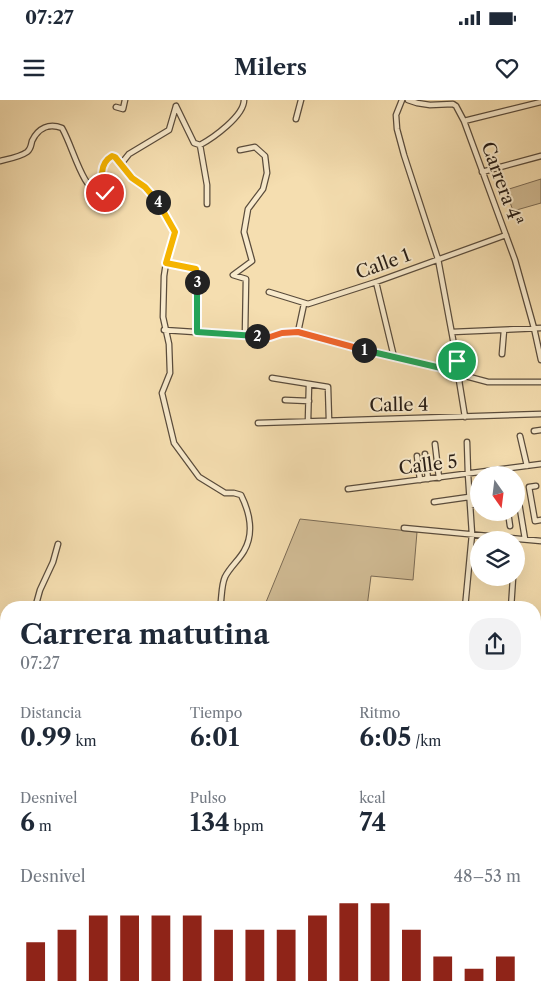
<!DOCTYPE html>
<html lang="es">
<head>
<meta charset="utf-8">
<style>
	:root { --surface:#fff; --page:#f2f2f3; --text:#1f2937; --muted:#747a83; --accent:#8f2418 }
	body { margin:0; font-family:"Libre Caslon Text",serif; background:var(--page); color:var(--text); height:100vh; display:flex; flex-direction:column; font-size:19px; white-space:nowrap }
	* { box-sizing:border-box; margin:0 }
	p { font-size:16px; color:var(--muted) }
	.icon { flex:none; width:28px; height:28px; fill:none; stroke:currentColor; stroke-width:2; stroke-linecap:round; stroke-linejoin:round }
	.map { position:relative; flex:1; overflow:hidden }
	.panel { position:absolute; left:0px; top:501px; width:541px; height:406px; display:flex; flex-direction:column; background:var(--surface); border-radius:20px 20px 0 0; box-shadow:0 5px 20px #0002 }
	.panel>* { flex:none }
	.needle { width:32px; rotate:166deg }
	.tools { position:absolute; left:470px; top:366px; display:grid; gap:10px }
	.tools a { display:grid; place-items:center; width:55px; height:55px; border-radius:50%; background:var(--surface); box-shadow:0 5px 20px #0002; font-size:25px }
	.pin { position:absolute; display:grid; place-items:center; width:42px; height:42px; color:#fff; margin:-21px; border:2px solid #fff; border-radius:50%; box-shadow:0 1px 5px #0007 }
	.km { position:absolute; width:25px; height:25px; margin:-12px; border-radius:50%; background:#222; color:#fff; font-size:14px; line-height:25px; text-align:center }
	.round { display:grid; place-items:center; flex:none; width:52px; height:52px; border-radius:20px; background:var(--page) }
	.summary { display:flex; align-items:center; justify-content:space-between; height:85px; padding:0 20px }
	h1 { font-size:28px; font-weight:700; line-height:38px }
	.stats { display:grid; grid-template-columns:repeat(3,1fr); gap:8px; height:85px; padding:5px 20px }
	.stats div { display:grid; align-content:center }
	.stats b { font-size:25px; font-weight:700 }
	.stats small { font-size:14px; font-weight:400 }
	.stats p { font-size:14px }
	.chart { height:140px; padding:10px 20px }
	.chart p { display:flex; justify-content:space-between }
	.chart svg { width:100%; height:90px; margin-top:5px; stroke:var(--accent); stroke-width:6 }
	.status { display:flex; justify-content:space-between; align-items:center; height:35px; padding:0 25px; background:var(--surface); direction:ltr }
	.status svg { height:14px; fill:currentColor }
	header { display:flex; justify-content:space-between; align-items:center; height:65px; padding:0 20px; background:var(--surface); font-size:22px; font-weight:700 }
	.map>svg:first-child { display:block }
</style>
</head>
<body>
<div class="status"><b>07:27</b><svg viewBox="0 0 49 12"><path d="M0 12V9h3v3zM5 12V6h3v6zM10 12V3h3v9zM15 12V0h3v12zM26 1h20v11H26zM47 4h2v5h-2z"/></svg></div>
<header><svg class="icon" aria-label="menu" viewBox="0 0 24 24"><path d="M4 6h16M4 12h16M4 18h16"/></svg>Milers<svg class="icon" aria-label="heart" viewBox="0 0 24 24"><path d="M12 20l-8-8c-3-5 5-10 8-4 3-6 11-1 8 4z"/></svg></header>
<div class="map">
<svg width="541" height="907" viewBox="0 0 541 907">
	<rect width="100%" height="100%" fill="#f5deb0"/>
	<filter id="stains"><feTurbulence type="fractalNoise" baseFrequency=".004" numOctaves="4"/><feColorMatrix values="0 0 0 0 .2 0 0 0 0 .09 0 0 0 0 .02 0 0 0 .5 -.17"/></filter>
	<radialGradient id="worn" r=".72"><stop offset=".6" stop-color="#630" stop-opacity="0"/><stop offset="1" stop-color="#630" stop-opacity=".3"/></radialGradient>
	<!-- green -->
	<path fill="#d2bd96" stroke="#7c6c56" d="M541,79V103L513,111L506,90Z
		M300,419L417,432L413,480L371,476L367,507H264Z"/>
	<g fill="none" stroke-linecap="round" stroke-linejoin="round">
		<defs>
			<path id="minor" d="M402,0L396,15L397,29L404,55L438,159L457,261L458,274L465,317
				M408,0L417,3L430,5L453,4L456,6
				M176,6L194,43L200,45C213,38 244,16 244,0
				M456,6L464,21L515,160L534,228L541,260
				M116,7L123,9L125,0
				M296,19L301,0
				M464,21L541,2
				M200,45L207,85V104
				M240,50L255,47L265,56L267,73L263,89L248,109L244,132L252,161L233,175L246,179L245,235
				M0,61C8,59 20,57 27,52C31,49 31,45 32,41C38,28 49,23 62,28C74,49 81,88 104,99L105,98C104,84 95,65 112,56L115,57L132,78L145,87L159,103L175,132L166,163L164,176L163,217L169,244L170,273L162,293L174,343L199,377L225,393H234L241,395C250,413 254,434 244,451C239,460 230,467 225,477C221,486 222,498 220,508
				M121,64L129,54L169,30L176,6
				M482,72L541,56
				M166,163L196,169L197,232
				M376,182L394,257
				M269,192L308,204L376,182L506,135
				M164,230L270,237L282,233L298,232L394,257L441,268L458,274L488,282H541
				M298,232L304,204
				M452,232L541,228
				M502,254L504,230
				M272,278L328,287L329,320
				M285,300L309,301
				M308,321L309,284
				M258,323L541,314
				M534,331L541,330
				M520,336L527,366
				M435,344L439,378
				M425,354L428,379
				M417,356L420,380
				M516,385L525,439
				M536,386L529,387L535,421L541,420
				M348,389L541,364
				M434,402L469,397
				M470,405L479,404
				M508,412L510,426
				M404,428L541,441
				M35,508L40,490L53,462L58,444
				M465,508L472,434L468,374L467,342
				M511,508L513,478
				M535,544H541
				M535,567L541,568
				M0,571L6,561
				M0,583L6,582
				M535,616L541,612
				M535,652H541
				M535,712L541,702
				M541,733V743
				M0,753H6
				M535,756L538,751L541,750
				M0,898L6,900
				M8,901L15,907
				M77,907L82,901
				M293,907L304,901
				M470,907L472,901
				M483,907L486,901"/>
		</defs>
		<!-- minor casing -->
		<use href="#minor" stroke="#5a4c3c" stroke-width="7"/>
		<!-- minor -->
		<use href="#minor" stroke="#f8eacc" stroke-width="4.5"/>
	</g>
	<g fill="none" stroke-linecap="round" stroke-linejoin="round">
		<defs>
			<path id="split-1" d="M364,250L441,268L458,274L457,261"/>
			<path id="split-2" d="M257,236L270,237L282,233L298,232L364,250"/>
			<path id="split-3" d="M197,182V232L257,236"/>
			<path id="split-4" d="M158,102L175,132L166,163L196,169L197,182"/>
			<path id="split-5" d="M105,93C102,80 98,64 112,56L115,57L132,78L145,87L158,102"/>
		</defs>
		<!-- split-1 casing -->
		<use href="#split-1" stroke="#fff" stroke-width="10"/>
		<!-- split-2 casing -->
		<use href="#split-2" stroke="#fff" stroke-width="10"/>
		<!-- split-3 casing -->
		<use href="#split-3" stroke="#fff" stroke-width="10"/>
		<!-- split-4 casing -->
		<use href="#split-4" stroke="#fff" stroke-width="10"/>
		<!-- split-5 casing -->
		<use href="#split-5" stroke="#fff" stroke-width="10"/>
		<!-- split-1 -->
		<use href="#split-1" stroke="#22a559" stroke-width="6"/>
		<!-- split-2 -->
		<use href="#split-2" stroke="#f0652b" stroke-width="6"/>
		<!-- split-3 -->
		<use href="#split-3" stroke="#22a559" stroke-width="6"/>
		<!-- split-4 -->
		<use href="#split-4" stroke="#f5b400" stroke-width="6"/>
		<!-- split-5 -->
		<use href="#split-5" stroke="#f5b400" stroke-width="6"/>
	</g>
	<g text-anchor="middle" stroke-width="4" stroke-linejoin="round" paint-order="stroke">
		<!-- street labels -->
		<g font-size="18" fill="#261c15" stroke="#f8eacc">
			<text transform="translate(502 84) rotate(70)" y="6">Carrera 4ª</text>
			<text transform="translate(383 164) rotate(-20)" y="6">Calle 1</text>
			<text transform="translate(399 305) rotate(-1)" y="6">Calle 4</text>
			<text transform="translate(428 365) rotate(-7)" y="6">Calle 5</text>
		</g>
	</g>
	<rect width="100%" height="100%" filter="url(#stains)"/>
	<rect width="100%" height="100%" fill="url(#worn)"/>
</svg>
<div class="tools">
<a><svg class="needle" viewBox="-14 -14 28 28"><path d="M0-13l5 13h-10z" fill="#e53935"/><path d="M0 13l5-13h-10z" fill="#747a83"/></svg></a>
<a><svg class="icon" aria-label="layers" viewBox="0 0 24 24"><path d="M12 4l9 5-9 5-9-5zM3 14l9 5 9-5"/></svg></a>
</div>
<div class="pin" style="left:457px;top:261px;background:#1e9e55"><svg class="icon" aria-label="arrive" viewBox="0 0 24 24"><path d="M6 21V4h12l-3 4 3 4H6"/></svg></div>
<div class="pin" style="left:105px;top:93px;background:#d93025"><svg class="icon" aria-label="check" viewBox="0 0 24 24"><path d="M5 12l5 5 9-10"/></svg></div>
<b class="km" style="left:364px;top:250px">1</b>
<b class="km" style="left:257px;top:236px">2</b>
<b class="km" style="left:197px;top:182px">3</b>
<b class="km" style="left:158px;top:102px">4</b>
<section class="panel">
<div class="summary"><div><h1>Carrera matutina</h1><p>07:27</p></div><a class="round"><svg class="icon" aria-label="share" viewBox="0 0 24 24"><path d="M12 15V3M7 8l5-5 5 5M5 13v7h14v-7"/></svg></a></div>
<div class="stats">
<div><p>Distancia</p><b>0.99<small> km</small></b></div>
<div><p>Tiempo</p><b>6:01</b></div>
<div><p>Ritmo</p><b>6:05<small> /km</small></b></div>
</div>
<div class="stats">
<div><p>Desnivel</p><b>6<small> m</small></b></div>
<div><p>Pulso</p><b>134<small> bpm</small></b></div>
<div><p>kcal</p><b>74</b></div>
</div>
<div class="chart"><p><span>Desnivel</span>48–53 m</p>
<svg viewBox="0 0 160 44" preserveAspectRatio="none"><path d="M5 44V25M15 44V19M25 44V12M35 44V12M45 44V12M55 44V12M65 44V19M75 44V19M85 44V19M95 44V12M105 44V6M115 44V6M125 44V19M135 44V32M145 44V38M155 44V32"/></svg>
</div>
</section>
</div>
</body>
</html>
